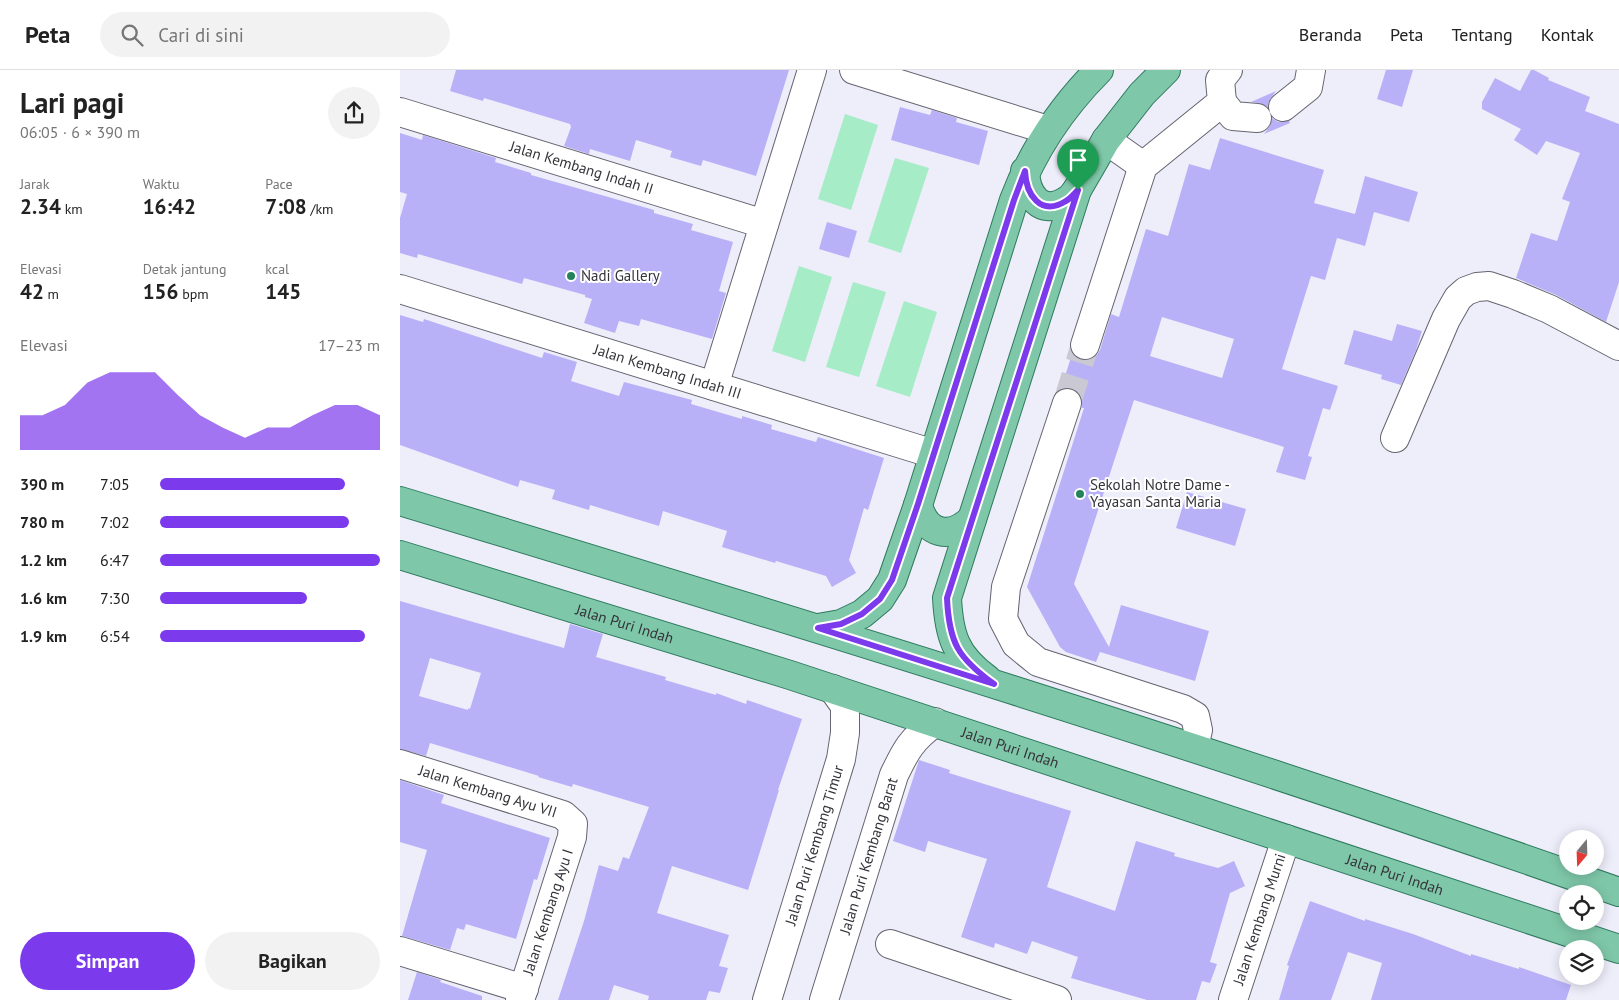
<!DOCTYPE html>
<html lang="id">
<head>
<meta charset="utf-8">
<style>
	:root { --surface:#fff; --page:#f2f2f2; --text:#222; --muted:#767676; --line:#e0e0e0; --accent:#7c3aed }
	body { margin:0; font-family:"PT Sans",sans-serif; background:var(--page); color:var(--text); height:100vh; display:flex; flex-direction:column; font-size:19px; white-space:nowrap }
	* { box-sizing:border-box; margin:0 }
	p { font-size:16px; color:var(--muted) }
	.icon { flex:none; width:28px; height:28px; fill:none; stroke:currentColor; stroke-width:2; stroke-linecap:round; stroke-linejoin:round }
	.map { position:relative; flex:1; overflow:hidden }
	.side { display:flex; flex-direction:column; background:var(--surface); width:400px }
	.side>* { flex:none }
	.needle { width:32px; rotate:199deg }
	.buttons { position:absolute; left:1159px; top:760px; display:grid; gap:10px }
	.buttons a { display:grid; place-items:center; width:45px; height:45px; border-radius:50%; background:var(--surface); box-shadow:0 2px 12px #0003; font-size:25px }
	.pin { position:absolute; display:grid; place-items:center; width:42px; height:42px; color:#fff; margin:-51px -21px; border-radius:50% 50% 50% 0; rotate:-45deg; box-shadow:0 0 5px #0007 }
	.pin .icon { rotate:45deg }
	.round { display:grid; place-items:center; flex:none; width:52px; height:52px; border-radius:26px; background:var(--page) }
	.head { display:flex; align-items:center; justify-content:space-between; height:85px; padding:0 20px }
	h1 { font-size:28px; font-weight:800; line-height:38px }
	.stats { display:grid; grid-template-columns:repeat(3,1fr); gap:8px; height:85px; padding:5px 20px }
	.stats div { display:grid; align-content:center }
	.stats b { font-size:21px; font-weight:800 }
	.stats small { font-size:14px; font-weight:400 }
	.stats p { font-size:14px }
	.chart { height:140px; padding:10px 20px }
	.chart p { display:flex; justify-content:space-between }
	.chart svg { width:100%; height:90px; margin-top:5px; fill:var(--accent); opacity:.7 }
	.action { display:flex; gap:10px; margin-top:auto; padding:10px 20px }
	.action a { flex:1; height:58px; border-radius:30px; background:var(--accent); color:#fff; font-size:20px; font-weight:800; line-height:58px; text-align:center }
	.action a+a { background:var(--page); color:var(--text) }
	ul { padding:0 20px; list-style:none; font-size:16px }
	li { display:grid; grid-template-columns:80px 60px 1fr; align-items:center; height:38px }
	li i { height:12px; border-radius:6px; background:var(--accent) }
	header { display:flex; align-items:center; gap:30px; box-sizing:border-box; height:70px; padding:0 25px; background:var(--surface); border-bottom:1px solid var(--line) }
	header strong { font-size:24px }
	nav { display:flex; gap:28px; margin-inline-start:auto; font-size:18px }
	.search { width:350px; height:45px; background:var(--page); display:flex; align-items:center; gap:12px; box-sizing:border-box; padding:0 18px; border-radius:28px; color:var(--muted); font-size:19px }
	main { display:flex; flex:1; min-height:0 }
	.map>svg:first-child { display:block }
</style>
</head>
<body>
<header>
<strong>Peta</strong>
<div class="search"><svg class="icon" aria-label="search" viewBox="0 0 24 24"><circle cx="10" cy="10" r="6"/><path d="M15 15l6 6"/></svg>Cari di sini</div>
<nav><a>Beranda</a><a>Peta</a><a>Tentang</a><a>Kontak</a></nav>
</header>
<main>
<section class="side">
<div class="head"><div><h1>Lari pagi</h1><p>06:05 · 6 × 390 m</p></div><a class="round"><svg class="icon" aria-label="share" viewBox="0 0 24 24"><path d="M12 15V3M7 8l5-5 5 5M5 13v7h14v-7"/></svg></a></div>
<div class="stats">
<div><p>Jarak</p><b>2.34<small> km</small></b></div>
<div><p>Waktu</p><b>16:42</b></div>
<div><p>Pace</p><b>7:08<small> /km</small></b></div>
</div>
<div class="stats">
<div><p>Elevasi</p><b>42<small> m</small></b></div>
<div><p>Detak jantung</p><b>156<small> bpm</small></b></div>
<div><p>kcal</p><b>145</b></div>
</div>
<div class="chart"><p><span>Elevasi</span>17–23 m</p>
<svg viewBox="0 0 160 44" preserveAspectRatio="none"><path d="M0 44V27L10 27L20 22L30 11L40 6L50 6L60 6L70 17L80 27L90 33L100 38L110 33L120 33L130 27L140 22L150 22L160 27V44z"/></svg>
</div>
<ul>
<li><b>390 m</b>7:05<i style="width:84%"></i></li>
<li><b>780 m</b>7:02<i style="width:86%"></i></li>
<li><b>1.2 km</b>6:47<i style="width:100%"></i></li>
<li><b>1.6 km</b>7:30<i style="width:67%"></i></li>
<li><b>1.9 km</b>6:54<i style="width:93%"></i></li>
</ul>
<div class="action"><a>Simpan</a><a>Bagikan</a></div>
</section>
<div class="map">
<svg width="1219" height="930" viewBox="0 0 1219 930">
	<rect width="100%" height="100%" fill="#eeedfa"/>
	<!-- green -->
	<path fill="#a5ecc7" d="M445,44L478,55L451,140L418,129Z
		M495,88L529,98L501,183L468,172Z
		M399,196L432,207L405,292L372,281Z
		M453,212L486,222L459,307L426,297Z
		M504,231L537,242L510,327L476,316Z"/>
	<!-- building -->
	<path fill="#b9b1f8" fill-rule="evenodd" d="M56,0H389L356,106L303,90L301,96L270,87L272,81L236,70L230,91L190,79L189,84L164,76L171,57L170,54L84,28L83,31L50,21Z
		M986,0H1013L1002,37L977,29Z
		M1131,0H1134L1149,8L1148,10L1190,27L1185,41L1219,54V212L1206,252L1156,225L1116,208L1131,163L1157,171L1170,132L1162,129L1180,83L1146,71L1137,85L1114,70L1121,59L1082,39V32L1095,8L1120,21Z
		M876,21L869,31L868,37L859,33L851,32Z
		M500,37L530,45L532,40L557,48L556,52L588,61L579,95L491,70Z
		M872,48L878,52L889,51L890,53L864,64L870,56Z
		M0,63L22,70L23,65L96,88L95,92L131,103V105L254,140V143L293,154L291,160L333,172L319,221L326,223L312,269L241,249L239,256L219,251L215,263L184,253L192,229L185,227V225L124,208L122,214L18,184L17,188L0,183V148L7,124L0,122Z
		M820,68L924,100L914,133L955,144L965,106L1018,122L1009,152L974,142L965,176L937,168L925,210L911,206L882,299L938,316L930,340L923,338L908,386L912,387L905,410L876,402L884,377L734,330L674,514L709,577L721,535L809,561L795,611L700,582L696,592L666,582L660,577L627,517L684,338H682V329L678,322L671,318L661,319L672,284L681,290H689L696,286L700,280L711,244L719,247L746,159L768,166L789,94L810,100ZM762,247L834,269L822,308L750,286Z
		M427,152L457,161L449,188L419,179Z
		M0,245L23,252L24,249L142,288L144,282L177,292L171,311L219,326L224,312L292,330L291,334L342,349V346L372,355L371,359L416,372L418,367L484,388L468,440L464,438L449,490L456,503L432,517L426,506L376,491L375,493L322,477L327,461L263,441L259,456L190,435L189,440L152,429L155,420L120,410L118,417L0,375Z
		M997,254L1022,261L1016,280L1001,315L981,309L982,305L944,294L954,260L992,271Z
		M787,422L846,439L835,476L776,458Z
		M0,531L164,578L170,554L203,564L196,587L266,607L265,610L316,625V623L346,634L347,630L402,649L378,720H379L348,820L272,796L257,843L329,865L319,896L328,898L320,923L309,921L306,930H248L249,926L214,915L209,930H158L184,851L199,795L218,801L223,787L229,789L249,737L173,714L172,717L138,707L139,706L30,673L26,686L0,679ZM30,588L81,603L70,639L68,638V640L19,626Z
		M519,690L550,700L549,703L671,741L647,817L715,841L736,771L775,783L774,786L818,798L834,791L845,816L830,823L810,892L817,894L810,913L802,911L796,930H747L671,908L678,887L632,871L627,884L595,873L594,878L561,867L587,789L528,771L525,782L493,771Z
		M0,710L44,725L41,733L150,768L137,810L134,809L116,869L66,854L64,860L57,858L50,880L2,866L27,780L0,772Z
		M910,831L965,851V849L1013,864L1071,886V884L1119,899V897L1171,915L1166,930H971L982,893L948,882L931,930H879L889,896L887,895Z
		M17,902L41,910L40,912L82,926V930H8Z"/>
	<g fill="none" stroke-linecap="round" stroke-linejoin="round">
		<!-- minor-tunnel -->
		<path stroke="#c9c8d3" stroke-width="28" stroke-dasharray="28 14" stroke-linecap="butt" d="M667,333L685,275"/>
		<defs>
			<g id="minor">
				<path d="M454,0L648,60"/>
				<path d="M822,32L833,46L857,48"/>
				<path d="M883,37L908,17L911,0"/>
				<path id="s1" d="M0,42L364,154"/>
				<path d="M706,70L743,96"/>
				<path id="s2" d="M0,219L534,384"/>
				<path d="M685,275L743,96L822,32L820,10L828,0"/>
				<path d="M314,316L412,0"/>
				<path d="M667,333L606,517L603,549L616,574L638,592L783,639L795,646L798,660L794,677"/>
				<path d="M995,368L1046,249L1058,228L1066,221L1077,217L1089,216L1113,224L1149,239L1219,276"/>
				<path id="s3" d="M0,694L163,745L173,754L172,767L120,930"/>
				<path d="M490,874L657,930"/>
				<path d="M0,881L124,919"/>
				<path id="s4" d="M367,930L441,689L445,663V636L433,619"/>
				<path id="s5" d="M424,930L494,705C506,680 511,670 535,652"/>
				<path id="s6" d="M833,930L886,769"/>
			</g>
			<g id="major">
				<path d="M625,101C626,124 640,147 666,131C670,129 674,124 677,120"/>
				<path d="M0,431C409,555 817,680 1219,822"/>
				<path d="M518,435C526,465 550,470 572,449"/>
				<path id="s7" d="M0,485L390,605L1219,879"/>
				<path d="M418,558L441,554L462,544L480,529L492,510L518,435L614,130C633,80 661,38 699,0"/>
				<path d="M587,609C555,586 549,565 547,528L677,120L706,70L742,24L766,0"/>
			</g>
		</defs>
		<!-- minor casing -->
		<use href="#minor" stroke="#65646f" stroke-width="30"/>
		<!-- major casing -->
		<use href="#major" stroke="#2d7a5d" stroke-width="30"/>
		<!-- minor -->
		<use href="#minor" stroke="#fff" stroke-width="28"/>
		<!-- major -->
		<use href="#major" stroke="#7fc7a9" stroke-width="28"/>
	</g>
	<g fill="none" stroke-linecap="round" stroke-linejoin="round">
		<defs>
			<path id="route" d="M625,101C626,124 640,147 666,131C670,129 674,124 678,120L547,528C549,573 558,588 594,614L418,558L441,554L462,544L480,529L492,510L518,434L614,130Z"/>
		</defs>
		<!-- route casing -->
		<use href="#route" stroke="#fff" stroke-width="10"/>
		<!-- route -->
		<use href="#route" stroke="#7c3aed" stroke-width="6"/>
	</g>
	<!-- markers -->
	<g fill="#24835b" stroke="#fff" stroke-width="2">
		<circle cx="171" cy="206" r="5"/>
		<circle cx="680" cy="424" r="5"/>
	</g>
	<g text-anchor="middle" stroke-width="4" stroke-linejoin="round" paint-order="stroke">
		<!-- street labels -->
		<g font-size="15" fill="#343339" stroke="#fff">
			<text dy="5" stroke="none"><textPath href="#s1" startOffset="190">Jalan Kembang Indah II</textPath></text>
			<text dy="5" stroke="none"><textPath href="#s2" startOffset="280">Jalan Kembang Indah III</textPath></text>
			<text dy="5" stroke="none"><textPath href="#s7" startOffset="235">Jalan Puri Indah</textPath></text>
			<text dy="5" stroke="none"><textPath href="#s7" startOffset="640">Jalan Puri Indah</textPath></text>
			<text dy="5" stroke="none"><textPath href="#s3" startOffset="92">Jalan Kembang Ayu VII</textPath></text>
			<text dy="5" stroke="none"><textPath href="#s4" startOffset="162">Jalan Puri Kembang Timur</textPath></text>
			<text dy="5" stroke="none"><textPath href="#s5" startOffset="151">Jalan Puri Kembang Barat</textPath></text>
			<text dy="5" stroke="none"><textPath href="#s7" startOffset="1045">Jalan Puri Indah</textPath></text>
			<text transform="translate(148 842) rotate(-72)" y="5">Jalan Kembang Ayu I</text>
			<text dy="5" stroke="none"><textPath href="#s6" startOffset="85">Jalan Kembang Murni</textPath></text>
		</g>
		<!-- poi labels -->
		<g font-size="15" fill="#343339" stroke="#fff" text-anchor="start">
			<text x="181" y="211">Nadi Gallery</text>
			<text x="690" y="420">Sekolah Notre Dame -<tspan x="690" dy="17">Yayasan Santa Maria</tspan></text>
		</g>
	</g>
</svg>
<div class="buttons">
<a><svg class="needle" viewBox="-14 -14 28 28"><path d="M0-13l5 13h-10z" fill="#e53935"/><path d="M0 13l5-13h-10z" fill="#767676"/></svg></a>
<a><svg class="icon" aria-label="locate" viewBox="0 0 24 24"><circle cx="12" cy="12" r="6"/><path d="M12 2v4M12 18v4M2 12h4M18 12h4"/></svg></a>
<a><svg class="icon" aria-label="layers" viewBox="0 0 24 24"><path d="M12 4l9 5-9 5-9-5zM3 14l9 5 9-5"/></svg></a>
</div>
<div class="pin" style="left:678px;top:120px;background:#1e9e55"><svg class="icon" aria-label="arrive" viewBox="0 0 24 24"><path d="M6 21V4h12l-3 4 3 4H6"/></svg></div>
</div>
</main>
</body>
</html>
